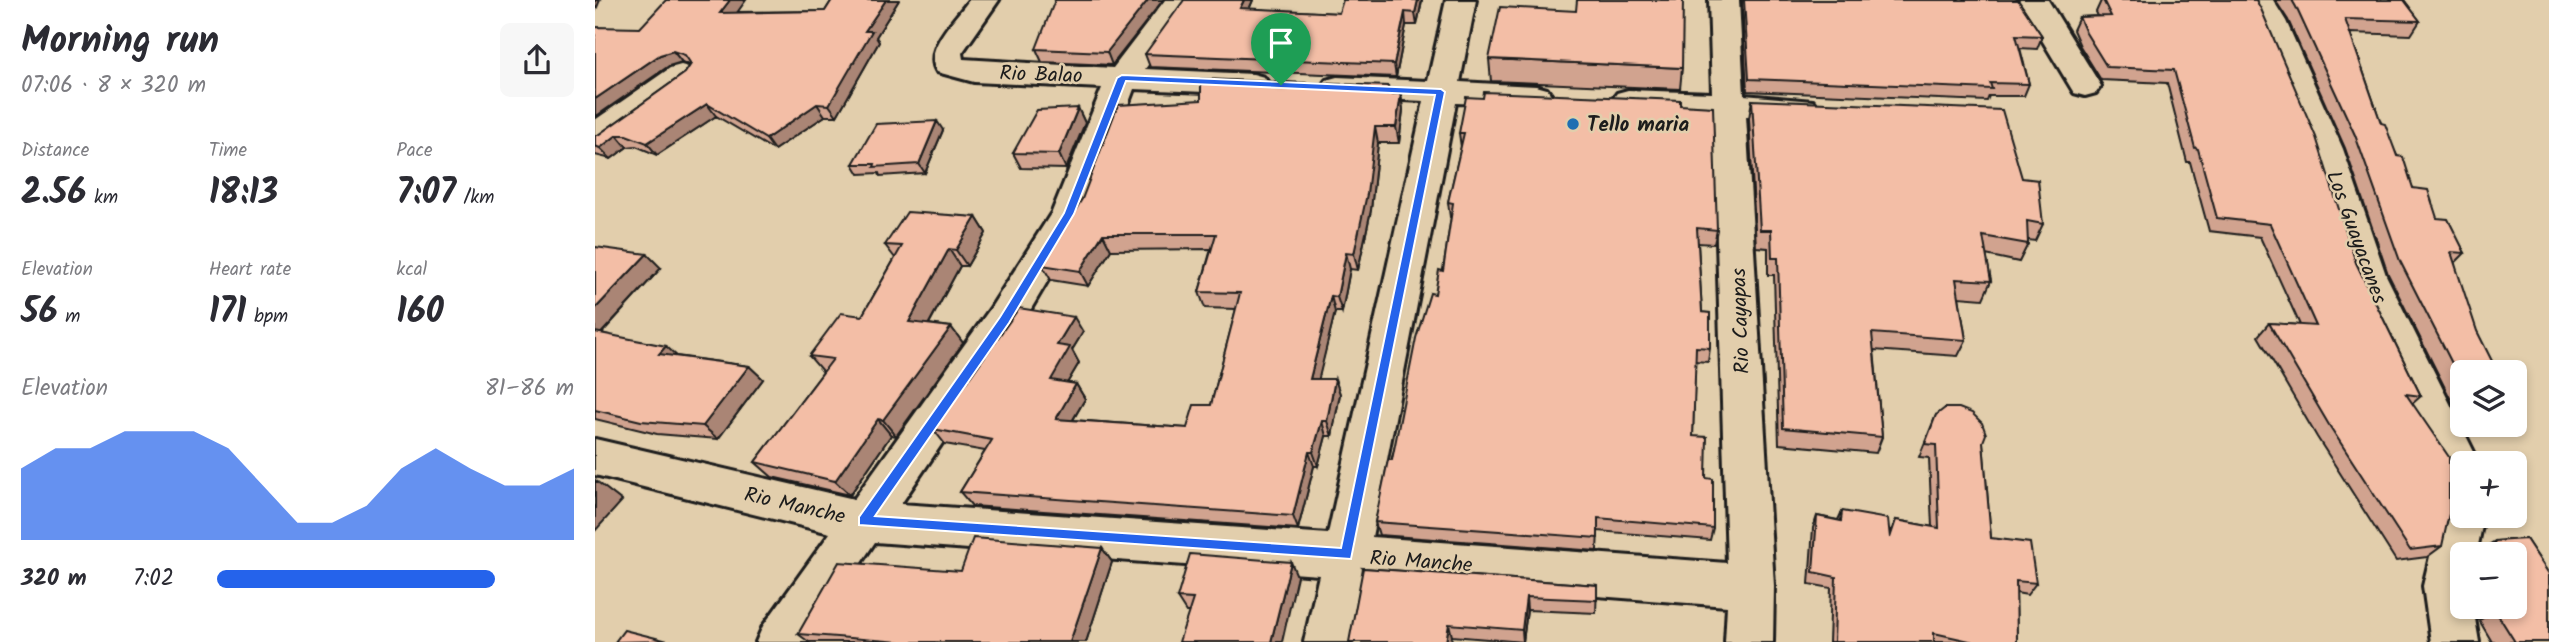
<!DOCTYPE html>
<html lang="en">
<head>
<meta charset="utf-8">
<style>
	:root { --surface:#fff; --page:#f7f7f7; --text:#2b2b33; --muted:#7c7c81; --accent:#2563eb }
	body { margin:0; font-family:Kalam,sans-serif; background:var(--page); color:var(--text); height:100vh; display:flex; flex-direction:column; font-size:26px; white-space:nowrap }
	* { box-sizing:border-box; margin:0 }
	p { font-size:23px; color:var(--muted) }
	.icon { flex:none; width:38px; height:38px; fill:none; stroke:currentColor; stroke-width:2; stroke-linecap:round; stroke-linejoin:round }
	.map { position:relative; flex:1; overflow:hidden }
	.side { display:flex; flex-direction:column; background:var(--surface); width:595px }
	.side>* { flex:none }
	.controls { position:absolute; left:1855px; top:360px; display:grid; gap:14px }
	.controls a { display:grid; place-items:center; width:77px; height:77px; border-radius:10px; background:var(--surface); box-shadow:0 4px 10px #0003; font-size:35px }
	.pin { position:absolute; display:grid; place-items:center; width:60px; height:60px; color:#fff; margin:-72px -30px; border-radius:50% 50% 50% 0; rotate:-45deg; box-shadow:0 0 7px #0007 }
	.pin .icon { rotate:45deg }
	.round { display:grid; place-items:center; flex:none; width:74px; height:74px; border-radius:10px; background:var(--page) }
	.overview { display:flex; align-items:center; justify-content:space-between; height:119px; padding:0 21px }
	h1 { font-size:38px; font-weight:600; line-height:52px }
	.metrics { display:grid; grid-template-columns:repeat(3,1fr); gap:10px; height:119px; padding:7px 21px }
	.metrics div { display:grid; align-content:center }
	.metrics b { font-size:35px; font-weight:600 }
	.metrics small { font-size:19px; font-weight:400 }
	.metrics p { font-size:19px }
	.chart { height:196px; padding:14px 21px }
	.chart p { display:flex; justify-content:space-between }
	.chart svg { width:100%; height:126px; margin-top:7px; fill:var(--accent); opacity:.7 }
	ul { padding:0 21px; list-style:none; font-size:23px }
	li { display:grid; grid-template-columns:112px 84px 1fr; align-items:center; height:52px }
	li i { height:18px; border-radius:9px; background:var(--accent) }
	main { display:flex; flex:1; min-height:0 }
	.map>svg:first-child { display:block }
</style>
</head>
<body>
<main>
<section class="side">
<div class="overview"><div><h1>Morning run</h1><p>07:06 · 8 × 320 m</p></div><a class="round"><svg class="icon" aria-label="share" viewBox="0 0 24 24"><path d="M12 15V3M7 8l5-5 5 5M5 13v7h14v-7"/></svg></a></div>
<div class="metrics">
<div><p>Distance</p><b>2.56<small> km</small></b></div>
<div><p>Time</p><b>18:13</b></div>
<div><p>Pace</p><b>7:07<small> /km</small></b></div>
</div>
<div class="metrics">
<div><p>Elevation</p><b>56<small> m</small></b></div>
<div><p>Heart rate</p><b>171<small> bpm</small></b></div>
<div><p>kcal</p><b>160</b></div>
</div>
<div class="chart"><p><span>Elevation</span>81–86 m</p>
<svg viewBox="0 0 160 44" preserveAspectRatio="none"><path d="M0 44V19L10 12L20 12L30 6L40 6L50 6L60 12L70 25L80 38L90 38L100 32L110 19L120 12L130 19L140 25L150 25L160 19V44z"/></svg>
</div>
<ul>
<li><b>320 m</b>7:02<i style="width:78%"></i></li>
</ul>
</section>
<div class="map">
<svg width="1954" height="642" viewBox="0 0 1954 642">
	<rect width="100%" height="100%" fill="#e2ceac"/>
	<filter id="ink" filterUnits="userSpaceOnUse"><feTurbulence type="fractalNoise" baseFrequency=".0143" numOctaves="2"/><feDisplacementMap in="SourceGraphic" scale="14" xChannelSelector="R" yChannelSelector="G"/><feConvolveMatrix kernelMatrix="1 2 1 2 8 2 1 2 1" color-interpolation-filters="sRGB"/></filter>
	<g filter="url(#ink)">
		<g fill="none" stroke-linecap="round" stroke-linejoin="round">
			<defs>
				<path id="minor" d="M374,0H404L367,53L368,59L518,68L570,0H600L550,69L658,74L669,77L674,84L669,91L658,94L539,89L492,214L423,331L306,504L733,534L829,101L742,97L731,94L726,87L731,80L742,77L833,81L851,0H881L865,82L941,86L952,89L957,96L952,103L941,106L861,103L777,537L1132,563L1118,114L1033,110L1022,107L1017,100L1022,93L1033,90L1117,93L1114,0H1144L1149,95L1218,101L1223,108L1218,115L1207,119L1151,116L1179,586L1178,642H1130L1132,606L769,578L757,642H709L724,575L280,542L213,642H161L168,626L235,533L0,475V439L259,499L395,309L457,212L507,88L379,82L342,72C327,49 361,19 374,0Z
					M1423,0H1453L1506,86L1501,93L1490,96L1479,93Z
					M1648,0H1678L1691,21L1748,149L1791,275L1885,464H1867V489L1852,484L1753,275L1714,149L1661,21Z
					M86,65L97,68L102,75L97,82L12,144L0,147V120L75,68Z
					M1867,494V516H1889L1881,555H1867V607H1878L1884,642H1836L1828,586L1845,514L1851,500Z"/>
			</defs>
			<!-- minor casing -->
			<use href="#minor" stroke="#1c1c1c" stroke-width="6"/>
			<!-- minor -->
			<use href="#minor" fill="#e2ceac" fill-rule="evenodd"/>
		</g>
		<!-- wall -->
		<path fill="#d1a38f" stroke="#1c1c1c" stroke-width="2" d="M237,0H304L281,37L284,42L242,116H230L179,150L121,116L62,155L41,146L32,147L16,159L0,155V136L3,135L90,73L95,65L87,62L74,66L45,28L142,12L230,11Z
			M568,0L517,65L447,62L441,49Z
			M658,0L654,9L744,13L748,0H827L822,25H811L801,77L555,67L550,54Z
			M1147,0H1423L1447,36L1442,49L1425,48L1434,84L1429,96H1394L1392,101L1152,91Z
			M1505,0H1661L1761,263L1826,396L1817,404L1847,546L1832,557L1801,561L1722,437L1663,336L1674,323L1705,325L1665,237L1614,231L1595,162H1592L1572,83L1506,80L1485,46L1478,30L1484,17L1503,16L1501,12L1506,1Z
			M1680,0H1809L1825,21L1816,35L1755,33L1786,123L1818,188L1870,253L1860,263L1867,373V412H1862L1793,274L1750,148L1693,20Z
			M894,59L1087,68L1085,89L896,81Z
			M793,86L795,94H806L808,110L804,143H783L776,210L763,270L755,269L747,312H740L723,379H740L745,394L737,436H731L723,466H719L703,529L377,506L365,492L390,451L350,444L338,429L488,332L477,350L484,363L472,383L481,384L490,399L478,420L592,428L616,405L641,309L610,308L604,292L616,249L516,250L493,286L456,280L447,265L606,100Z
			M1157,100L1427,178L1448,224L1440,241L1433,240V244L1424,262L1391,255L1396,281L1388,299L1364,297L1371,340L1363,356L1279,350L1287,437L1281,453L1184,444L1179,275H1173V248L1161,247L1154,118Z
			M1085,105L1122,230L1119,244L1103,243L1107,312L1115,348L1113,362L1100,361L1098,436L1111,478L1118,528L1115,540L1003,531L1002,551L784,535L780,522L840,294L848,271L856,217H855L853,202L866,147L864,133Z
			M483,108L490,123L471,169L426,168L418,153Z
			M348,130L330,173L285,176L284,173L264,174L258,164Z
			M381,217L391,233L372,266H365L334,324L356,327L368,343L301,436L296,435L255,495L177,477L160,462L228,372L214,356L267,316L300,258L290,245Z
			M0,247L66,268L7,333L82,356L154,366L168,379L123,439L62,434L0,419Z
			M1341,415L1388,442L1396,538L1441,583L1432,595L1421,593L1422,642H1234L1236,588L1214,584L1218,528L1222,516L1243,520L1247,511L1294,535L1301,520L1337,527L1334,458L1324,457Z
			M1931,539L1954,574V642H1897L1884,620L1892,616L1886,607H1920V555H1874L1885,547L1892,546L1900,541Z
			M507,548L517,562L491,642H214L203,634Z
			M768,568L1002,585L1001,613L932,610L928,642L857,636Z
			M702,576L594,612H591L582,598Z"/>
		<!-- shaded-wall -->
		<path fill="#aa8574" stroke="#1c1c1c" stroke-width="2" d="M0,0H5L0,12Z
			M135,0H151L134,24L125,13Z
			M291,0H304L281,37L284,42L242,116L234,105L270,31Z
			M553,0H568L517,65L512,52Z
			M649,0H658L649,21L645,8Z
			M823,0H827L822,25L820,13Z
			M810,12L811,25L801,77L799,64Z
			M78,51L87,62L74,66L0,117V99L65,55Z
			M806,94L808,110L804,143L801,127Z
			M112,104L121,116L62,155L52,143Z
			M222,104L230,116L179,150L171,139Z
			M483,108L490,123L471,169L464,154Z
			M342,121L348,130L330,173L324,164Z
			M780,127L783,143L776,210L763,270L759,254Z
			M22,135L32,147L16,159L5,148Z
			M381,217L391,233L372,266L361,250Z
			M508,234L516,250L493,286L485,271Z
			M354,249L365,266L326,338L314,322Z
			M751,253L755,269L747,312L742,297Z
			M52,254L66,268L0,340V309Z
			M736,296L740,312L720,394L715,379Z
			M479,317L488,332L477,350L484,363L465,395L456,380L462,345Z
			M356,327L368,343L301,436L288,420Z
			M71,346L86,360L64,354Z
			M154,366L168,379L123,439L108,426Z
			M740,379L745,394L737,436L732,421Z
			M481,384L490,399L470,433L461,419Z
			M283,419L296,435L255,495L240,481Z
			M727,421L731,436L723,466L718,452Z
			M714,452L719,466L703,529L698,516Z
			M0,480L27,501L0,531Z
			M507,548L517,562L491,642H475Z
			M696,562L702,576L687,642H676Z
			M931,597L932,610L928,642L927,630Z
			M854,624L857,636L856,642H851Z"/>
		<!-- building -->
		<path fill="#f3bea6" stroke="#1c1c1c" stroke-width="2" d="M71,0H135L125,13L230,11L237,0H291L270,31H277L234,105L222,104L171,139L112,104L52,143L31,135H22L5,148L0,146V135H3L90,73L96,64L90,55L78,51L65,55L0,99V27L45,28Z
			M460,0H553L512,52L441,49Z
			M589,0H649L645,8L744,13L748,0H823L820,13L810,12L799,64L550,54Z
			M982,0H1088L1087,68L894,59L905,7L981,11Z
			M1149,0H1423L1447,36L1421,35L1434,84L1395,83L1397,89L1154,79Z
			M1508,0H1661L1666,9L1721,137L1761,263L1826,396L1811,394L1854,457V514L1847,546L1815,550L1734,425L1674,323L1721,326L1675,224L1622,218L1603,149L1600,148L1579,70L1512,67L1491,33L1484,17L1516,16Z
			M1697,0H1809L1825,21L1750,19L1786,123L1790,124L1802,156L1808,157L1818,188L1833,190L1842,218L1853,219L1870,253L1856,252L1882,331L1903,373H1867V383L1805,261L1760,135L1701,7Z
			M606,79L793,86L792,94H806L801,127H780L772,194L759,254L751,253L742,297L736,296L715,379H740L732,421H727L718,452H714L698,516L365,492L397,440L338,429L424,308L479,317L462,345L475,347L456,380L481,384L461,419L592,428L599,405H616L645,293L604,292L621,234H508L485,271L447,265L487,199L523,105L606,100Z
			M889,92L1085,100V105L1118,107L1122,230L1102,228L1107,312L1115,313V348L1101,347L1098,436L1112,437L1111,478L1118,479V528L1003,518V538L780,522L793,460H797L821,338L835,293L840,294L844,270L848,271L858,203L853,202L869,133H864L871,97L888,98Z
			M1157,100L1407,110L1427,178L1443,180L1448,224L1432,221L1433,244L1388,236L1396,281L1361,279L1371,340L1277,333L1287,437L1188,428L1183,258H1177L1176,230H1165Z
			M483,108L464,154L418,153L442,110Z
			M342,121L324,164L279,167L280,164H258L281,124Z
			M312,212L381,217L361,250L354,249L314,322L356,327L288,420L283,419L240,481L160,462L238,359L214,356L246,313L267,316L307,246L290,245Z
			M0,247L52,254L0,309Z
			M0,332L71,346L64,354L154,366L108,426L46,421L0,410Z
			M1350,408H1364L1377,413L1387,423L1391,434L1388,442L1396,538L1435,543L1441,583L1421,581L1422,642H1379L1339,633V642H1239L1241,577L1218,572L1222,516L1246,521L1247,511L1293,519L1295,538L1301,520L1344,528L1341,445L1330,444L1341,415Z
			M378,538L507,548L475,642H306L203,634L244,562L366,571Z
			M1931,539L1954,574V642H1920L1900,610L1911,609L1910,607H1920V555H1885V547L1898,546L1900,541Z
			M595,554L696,562L676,642H584L598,599L582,598Z
			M768,568L1002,585V600L931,597L927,630L854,624L851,642H754Z
			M29,630L73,641L20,642Z"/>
	</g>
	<!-- route -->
	<path fill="#2563eb" stroke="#fff" stroke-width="2" fill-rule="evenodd" d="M527,75L846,89L850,92L756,559L264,525V517L405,317L469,213L522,78ZM531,81L840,95L746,548L280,516L414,323L479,214Z"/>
	<!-- markers -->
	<circle fill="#1f6fb2" stroke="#e2ceac" stroke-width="2.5" cx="978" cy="124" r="7"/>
	<g text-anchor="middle" stroke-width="5" stroke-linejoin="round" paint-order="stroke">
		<!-- street labels -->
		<g font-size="21" fill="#1c1c1c" stroke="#e2ceac">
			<text transform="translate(446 74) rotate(2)" y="7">Rio Balao</text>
			<text transform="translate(1762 237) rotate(70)" y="7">Los Guayacanes</text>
			<text transform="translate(1145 321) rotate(-92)" y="7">Rio Cayapas</text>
			<text transform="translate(200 505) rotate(13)" y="7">Rio Manche</text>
			<text transform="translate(826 561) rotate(4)" y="7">Rio Manche</text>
		</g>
		<!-- poi labels -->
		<g font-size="21" font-weight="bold" fill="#1c1c1c" stroke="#e2ceac" text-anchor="start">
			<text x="992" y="131">Tello maria</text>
		</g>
	</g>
</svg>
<div class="controls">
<a><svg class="icon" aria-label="layers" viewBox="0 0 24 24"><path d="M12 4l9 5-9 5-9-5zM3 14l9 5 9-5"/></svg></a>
<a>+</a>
<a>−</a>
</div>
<div class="pin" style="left:686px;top:85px;background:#1e9e55"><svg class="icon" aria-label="arrive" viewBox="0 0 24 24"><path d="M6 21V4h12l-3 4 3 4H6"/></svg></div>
</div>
</main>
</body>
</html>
